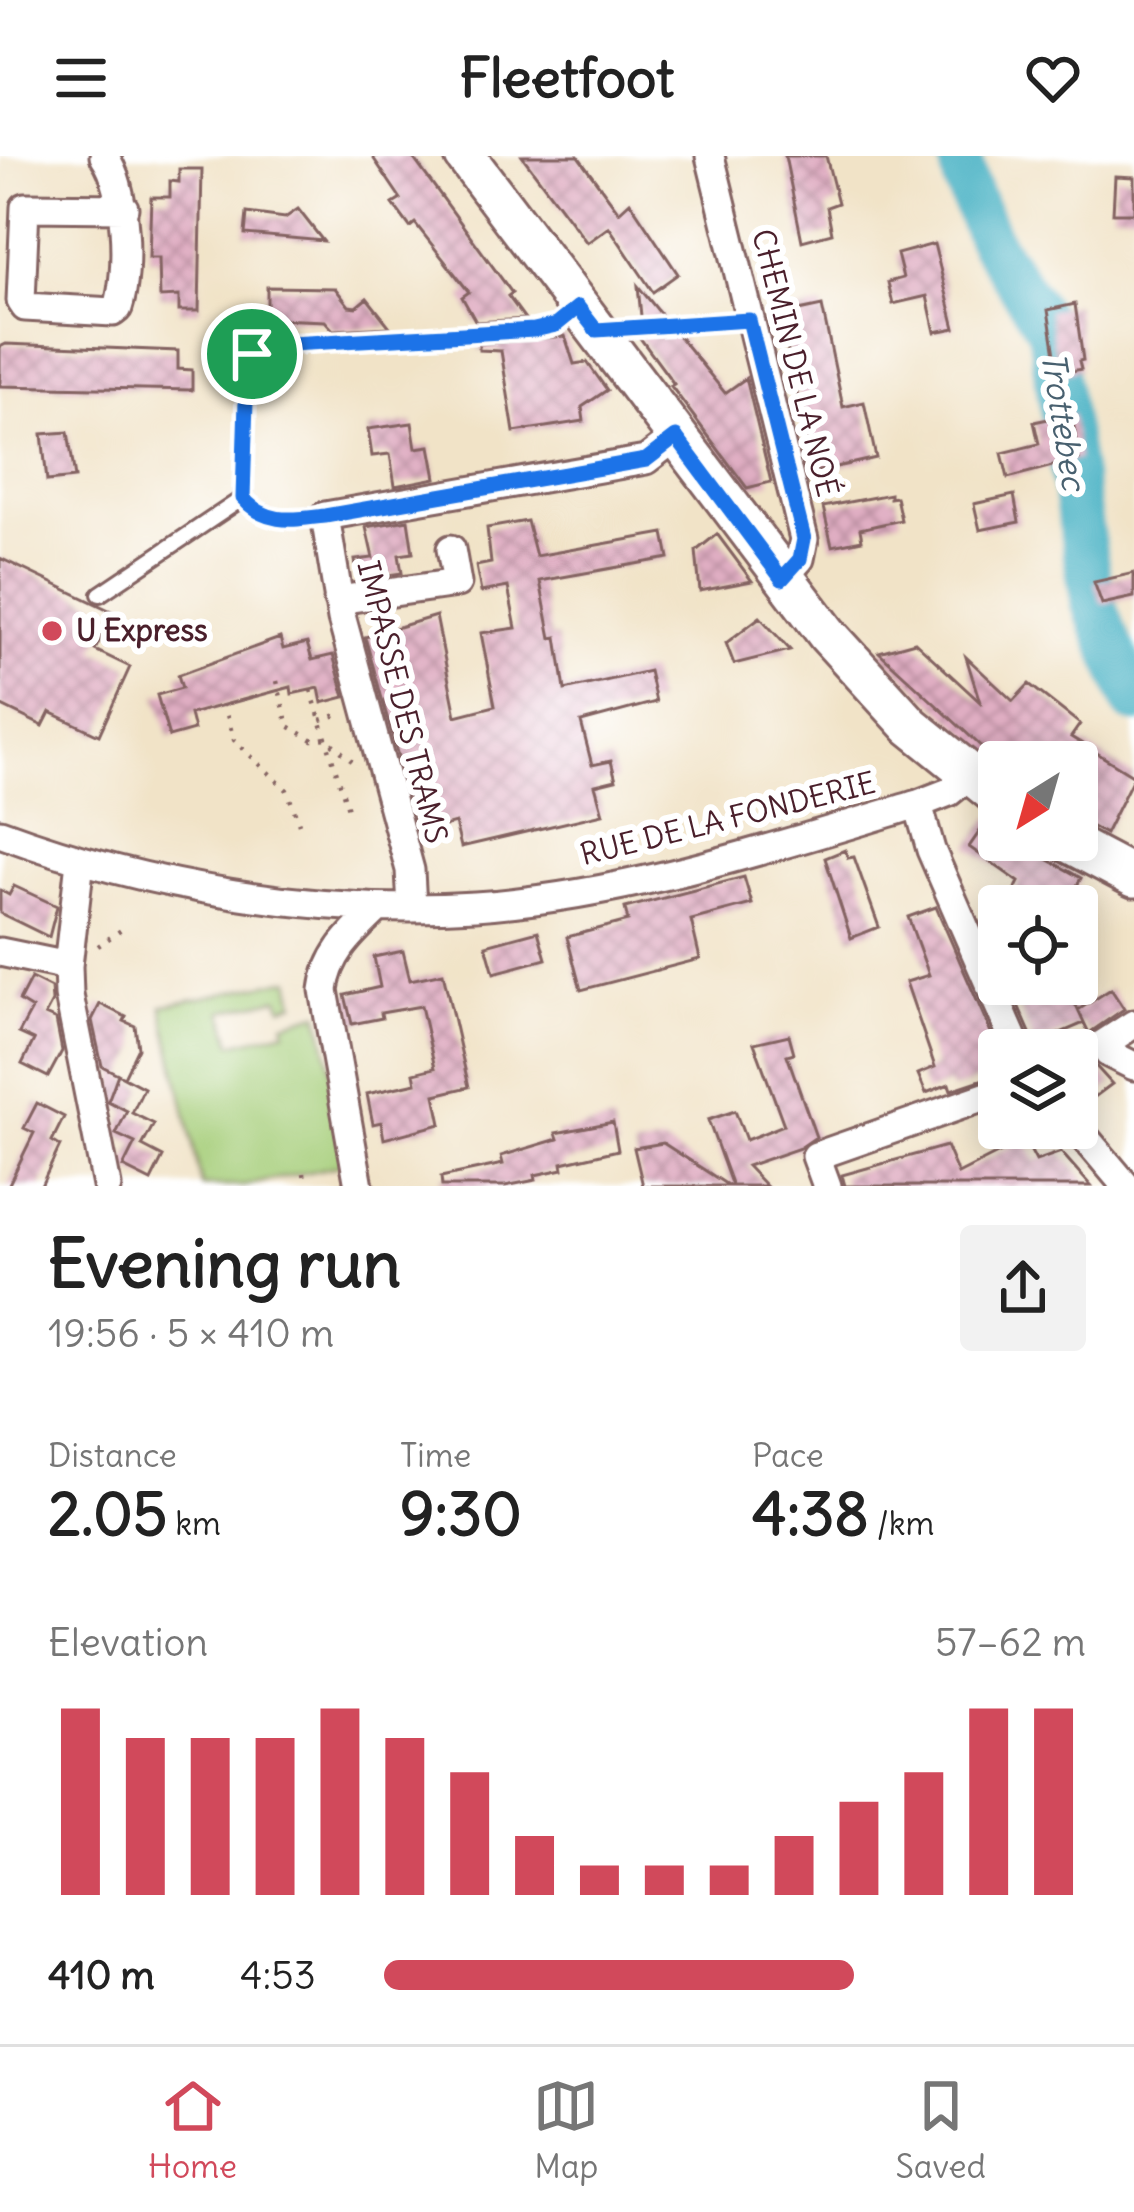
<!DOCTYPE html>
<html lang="en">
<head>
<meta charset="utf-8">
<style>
	:root { --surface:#fff; --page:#f2f2f2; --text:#222; --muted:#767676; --line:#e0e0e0; --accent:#d1495b }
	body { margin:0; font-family:Delius,sans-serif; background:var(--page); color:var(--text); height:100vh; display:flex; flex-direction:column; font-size:45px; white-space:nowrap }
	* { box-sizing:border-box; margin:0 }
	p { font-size:39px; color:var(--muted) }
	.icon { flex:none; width:66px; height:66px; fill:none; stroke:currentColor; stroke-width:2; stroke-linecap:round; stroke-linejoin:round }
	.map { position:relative; height:1030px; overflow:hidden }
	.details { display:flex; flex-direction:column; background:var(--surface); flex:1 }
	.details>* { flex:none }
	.needle { width:78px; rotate:217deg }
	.tools { position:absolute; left:978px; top:585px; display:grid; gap:24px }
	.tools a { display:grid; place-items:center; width:120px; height:120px; border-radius:12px; background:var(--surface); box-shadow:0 6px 30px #0003; font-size:60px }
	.pin { position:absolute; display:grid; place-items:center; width:102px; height:102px; color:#fff; margin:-51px; border:6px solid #fff; border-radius:50%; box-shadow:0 3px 12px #0007 }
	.round { display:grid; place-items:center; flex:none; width:126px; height:126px; border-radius:12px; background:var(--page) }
	.headline { display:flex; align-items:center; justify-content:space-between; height:204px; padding:0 48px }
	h1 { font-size:66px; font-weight:700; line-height:90px }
	.stats { display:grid; grid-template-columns:repeat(3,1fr); gap:18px; height:204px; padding:12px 48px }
	.stats div { display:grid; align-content:center }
	.stats b { font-size:60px; font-weight:700 }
	.stats small { font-size:33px; font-weight:400 }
	.stats p { font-size:33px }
	.chart { height:336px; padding:24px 48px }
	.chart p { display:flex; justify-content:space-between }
	.chart svg { width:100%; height:216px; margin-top:12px; stroke:var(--accent); stroke-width:6 }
	ul { padding:0 48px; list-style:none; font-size:39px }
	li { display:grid; grid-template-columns:192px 144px 1fr; align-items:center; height:90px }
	li i { height:30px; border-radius:15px; background:var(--accent) }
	header { display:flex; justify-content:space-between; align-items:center; height:156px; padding:0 48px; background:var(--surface); font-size:54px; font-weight:700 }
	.tab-bar { display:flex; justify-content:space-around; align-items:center; height:168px; border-top:3px solid var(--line); background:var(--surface); font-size:33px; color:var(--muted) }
	.tab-bar a { display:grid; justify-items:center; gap:6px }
	.tab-bar .active { color:var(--accent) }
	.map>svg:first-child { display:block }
</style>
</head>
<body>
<header><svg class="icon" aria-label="menu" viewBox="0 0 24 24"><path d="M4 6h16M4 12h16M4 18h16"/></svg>Fleetfoot<svg class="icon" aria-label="heart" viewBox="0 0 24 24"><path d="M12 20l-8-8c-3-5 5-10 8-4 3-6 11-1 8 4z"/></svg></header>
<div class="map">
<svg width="1134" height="1030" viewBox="0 0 1134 1030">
	<defs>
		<pattern id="building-cross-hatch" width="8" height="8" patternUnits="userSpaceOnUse" patternTransform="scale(3)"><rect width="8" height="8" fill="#e0aec3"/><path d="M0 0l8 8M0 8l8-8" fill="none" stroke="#b88d9f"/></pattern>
	</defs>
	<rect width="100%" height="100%" fill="#fff"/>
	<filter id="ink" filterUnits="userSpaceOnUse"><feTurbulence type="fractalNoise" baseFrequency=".00833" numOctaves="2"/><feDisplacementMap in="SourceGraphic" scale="24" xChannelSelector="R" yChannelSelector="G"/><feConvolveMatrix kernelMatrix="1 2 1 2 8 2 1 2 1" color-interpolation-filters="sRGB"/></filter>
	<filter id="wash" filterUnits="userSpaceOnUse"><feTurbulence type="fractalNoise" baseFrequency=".004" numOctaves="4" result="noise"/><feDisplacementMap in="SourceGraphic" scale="48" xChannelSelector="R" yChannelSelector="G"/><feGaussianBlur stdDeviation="2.7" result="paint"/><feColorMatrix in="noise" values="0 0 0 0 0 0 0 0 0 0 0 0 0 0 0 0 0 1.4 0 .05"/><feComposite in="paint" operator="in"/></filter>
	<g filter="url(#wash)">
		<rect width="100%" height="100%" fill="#f1e3c7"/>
		<!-- green -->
		<path fill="#a6ce79" stroke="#787652" stroke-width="3" d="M290,823L295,847L282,851L279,842L223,855L232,888L286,875L284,867L319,857L350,1007L244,1030H202L162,850Z"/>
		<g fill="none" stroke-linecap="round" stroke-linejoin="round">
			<!-- river -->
			<path stroke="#45b0c3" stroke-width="45" d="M960,0L966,27L991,88L1049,174L1093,447L1134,545"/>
		</g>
		<g id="blocks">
			<!-- building -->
			<path fill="url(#building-cross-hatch)" d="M372,0H412L512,137L508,140L525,163L476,166L462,141L469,136L415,67L410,71L393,48L401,43Z
				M522,0H578L619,56L630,46L678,118L653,136L609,71L587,87Z
				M785,0H826L838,47L827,51L832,77L802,85Z
				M179,13H202L199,155H179V140L160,141L159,102H149L151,41H170V25L179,26Z
				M1115,20L1134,21V57H1113Z
				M298,53L323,85L245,78L247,57L285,62Z
				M934,88L955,172L935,176L927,140L893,148L888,126L903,122L897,98Z
				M638,130L725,237L746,222L771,326L747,332L671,230L674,228L637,178L642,170Z
				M267,131L335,132L349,150L356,151L367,142L390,171L333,174L325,165L275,163V155L267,154Z
				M1075,148L1083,204L1079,205L1081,213L1058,218L1048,154Z
				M822,150L843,251L864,246L876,302L814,316L780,159Z
				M565,180L574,208L587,206L607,234L582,251L584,265L514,276L501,195L479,194V188Z
				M6,188L178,195V213L192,214V234L0,230V191Z
				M1072,258L1079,303L1008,322L1002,297L1039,288L1034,266Z
				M412,267L416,292L430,290L436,322L395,330L390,298L372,300L368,273Z
				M68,276L75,322L47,325L42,278Z
				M890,338V342L896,341L901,364L860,373L862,384L832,390L823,351Z
				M1014,339L1019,366L980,374L974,348Z
				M408,364L413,397L399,399L402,417L358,423L355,404L373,402L366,371Z
				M527,365L536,400L664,377L669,402L540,425L551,482L557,481L565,534L649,515L656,546L581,566L592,609L611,605L616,624L595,629L603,658L461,691L455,667L419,677L365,481L436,460L456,560L495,550L481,477L516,472L508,431L481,436L476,410L491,407L487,372Z
				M717,378L752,425L700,435L696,395Z
				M0,402L113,456L95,494L130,511L99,579L50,556L43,570L0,549Z
				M1134,417V441L1102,448L1094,426Z
				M760,461L790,494L734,508L726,487Z
				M280,482L283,493L307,487L312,504L333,499L345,541L322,547L319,532L292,538L291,531L190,558L194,574L169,581L157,539L182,532L178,519Z
				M915,486L980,546L966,501L1013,545L1029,528L1080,568L1071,581L1134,620L1105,678L1077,662V606H998L879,496Z
				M989,662L999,664V684H1013L1081,722L1066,750H1007L1019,726L969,691Z
				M845,694L848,702L854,701L879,771L851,782L825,702Z
				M744,721L752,748L691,764L700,803L581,834L567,781L628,765L625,752Z
				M14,730L57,750L49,781L0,757V734L9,739Z
				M936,751L999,895V918L951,934L949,928L926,937L918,918L935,911L906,826L929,819L908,761Z
				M538,775L546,803L494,817L486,789Z
				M403,795L410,824L443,817L469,931L435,939L441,968L384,983L381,966L373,968L367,938L416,927L414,917L435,912L421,850L381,857L382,862L352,868L345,839L380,831L374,801Z
				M31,822L51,832L52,846L45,859L56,864L62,895L48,921L22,908L34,884L19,877L32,853L19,845Z
				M1059,828H1066L1084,867L1035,888L1018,849Z
				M1111,833L1124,853L1089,877L1078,854Z
				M100,848L126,861L124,865L135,870L138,892L124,921L102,910L92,864Z
				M789,879L794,897L787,899L816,981L800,992L747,1010L766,1030H732L708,964L735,955L746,984L784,969L754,887Z
				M1092,906L1112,928L1077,954V914Z
				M118,918L144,932L132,957L154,968L142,990L163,1001L151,1025L123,1011L135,987L116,978L127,955L108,945Z
				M37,947L64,961L52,985L60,990L41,1030H8L34,977L24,972Z
				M613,966L618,994L562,1007L563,1013L535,1019L536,1024L505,1030H442L441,1021L503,1008L501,1000L558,983L556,977Z
				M1025,984L1036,1005L1061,996L1091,1030H845L842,1019L946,990L958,1018Z
				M663,987L729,1030H643L634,992Z"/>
		</g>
	</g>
	<g filter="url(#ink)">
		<use href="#blocks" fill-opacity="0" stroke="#846462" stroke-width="3"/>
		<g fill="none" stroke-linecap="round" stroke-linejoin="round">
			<defs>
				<path id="lane" d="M243,342L246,245L256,190L534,174L556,169L577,153
					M100,438L243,342C267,369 292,364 325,360"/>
				<path id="street" d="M104,0C127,32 130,115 118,152L113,156L25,151L21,145L25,51L124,52
					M710,0L804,383L800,403L782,423
					M338,444L457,427L451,393
					M918,648L931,694L1018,894
					M0,677C149,732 316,760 475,750C626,740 773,691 918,648L949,636L969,620
					M80,705L68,810L69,839L107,1030
					M412,752L410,714L342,463L325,360L646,304L676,281
					M0,796L68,810
					M1134,868L1103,888L1108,897L1134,910
					M1077,972L1126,1030
					M359,1030L324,834C328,798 353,776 378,752
					M827,1030L816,1000L999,936"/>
				<path id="secondary" d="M465,0L827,478L911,570L999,641
					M1064,684L1134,721"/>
			</defs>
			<!-- lane casing -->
			<use href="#lane" stroke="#846462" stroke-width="20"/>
			<!-- street casing -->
			<use href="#street" stroke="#846462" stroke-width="33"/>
			<!-- secondary casing -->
			<use href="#secondary" stroke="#846462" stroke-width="45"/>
			<!-- path -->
			<path stroke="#846462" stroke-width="4.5" stroke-dasharray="3 9" stroke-linecap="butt" d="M635,172L726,165
				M277,525L288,570L313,584L326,582L352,605
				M311,534L348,653
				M224,548L234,584L287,634L299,668
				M321,564L343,557
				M98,790L124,772
				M304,1017L306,1030"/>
			<!-- lane -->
			<use href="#lane" stroke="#fff" stroke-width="14"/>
			<!-- street -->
			<use href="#street" stroke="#fff" stroke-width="27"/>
			<!-- secondary -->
			<use href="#secondary" stroke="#fff" stroke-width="39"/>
		</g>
	</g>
	<g fill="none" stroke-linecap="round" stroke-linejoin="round" filter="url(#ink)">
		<defs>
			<path id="route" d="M578,151L596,174L749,164L804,383L800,403L782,423L676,281L646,304L325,360C292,364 266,369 243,342L246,245L256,190L534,174L556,169Z"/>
		</defs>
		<!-- route casing -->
		<use href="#route" stroke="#fff" stroke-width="24"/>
		<!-- route -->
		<use href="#route" stroke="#1a73e8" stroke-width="15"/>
	</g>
	<!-- markers -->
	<circle fill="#d1495b" stroke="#fff" stroke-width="4.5" cx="52" cy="475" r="12"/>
	<g text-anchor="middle" stroke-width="12" stroke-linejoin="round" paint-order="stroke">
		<!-- street labels -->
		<g font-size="30" fill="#4a1f2b" stroke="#fff">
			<text transform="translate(795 207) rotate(76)" y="10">CHEMIN DE LA NOÉ</text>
			<text transform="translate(402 546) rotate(76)" y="10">IMPASSE DES TRAMS</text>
			<text transform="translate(728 663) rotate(-14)" y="10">RUE DE LA FONDERIE</text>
		</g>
		<!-- poi labels -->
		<g font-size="30" font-weight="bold" fill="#4a1f2b" stroke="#fff" text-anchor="start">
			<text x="76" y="485">U Express</text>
		</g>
		<!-- water labels -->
		<g font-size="33" font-style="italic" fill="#48606f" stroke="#fff">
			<text transform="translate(1064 265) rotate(81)" y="12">Trottebec</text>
		</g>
	</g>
</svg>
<div class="tools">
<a><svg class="needle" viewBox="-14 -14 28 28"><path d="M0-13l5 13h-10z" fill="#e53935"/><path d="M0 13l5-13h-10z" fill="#767676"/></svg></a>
<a><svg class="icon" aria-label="locate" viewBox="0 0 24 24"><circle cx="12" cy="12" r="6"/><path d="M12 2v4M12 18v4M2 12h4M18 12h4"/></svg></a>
<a><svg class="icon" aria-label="layers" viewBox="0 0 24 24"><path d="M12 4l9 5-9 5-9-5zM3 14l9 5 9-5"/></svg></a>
</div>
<div class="pin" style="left:252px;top:198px;background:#1e9e55"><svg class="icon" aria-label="arrive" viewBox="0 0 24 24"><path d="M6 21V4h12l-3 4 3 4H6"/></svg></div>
</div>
<section class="details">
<div class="headline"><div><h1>Evening run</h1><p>19:56 · 5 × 410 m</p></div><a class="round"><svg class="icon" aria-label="share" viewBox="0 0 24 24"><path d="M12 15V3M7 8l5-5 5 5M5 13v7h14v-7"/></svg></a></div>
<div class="stats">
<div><p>Distance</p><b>2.05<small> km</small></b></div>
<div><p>Time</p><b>9:30</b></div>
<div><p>Pace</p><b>4:38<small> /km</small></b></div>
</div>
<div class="chart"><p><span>Elevation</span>57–62 m</p>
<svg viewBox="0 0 160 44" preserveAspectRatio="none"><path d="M5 44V6M15 44V12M25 44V12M35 44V12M45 44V6M55 44V12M65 44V19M75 44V32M85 44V38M95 44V38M105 44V38M115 44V32M125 44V25M135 44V19M145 44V6M155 44V6"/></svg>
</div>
<ul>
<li><b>410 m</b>4:53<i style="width:67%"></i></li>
</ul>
</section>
<nav class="tab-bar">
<a class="active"><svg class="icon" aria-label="home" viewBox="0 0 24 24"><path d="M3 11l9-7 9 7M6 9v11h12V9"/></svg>Home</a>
<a><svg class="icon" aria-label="map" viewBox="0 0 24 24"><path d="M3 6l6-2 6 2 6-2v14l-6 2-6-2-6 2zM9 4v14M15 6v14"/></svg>Map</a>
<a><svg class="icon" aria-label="saved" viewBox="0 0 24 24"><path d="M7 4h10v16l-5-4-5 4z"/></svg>Saved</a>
</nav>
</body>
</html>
